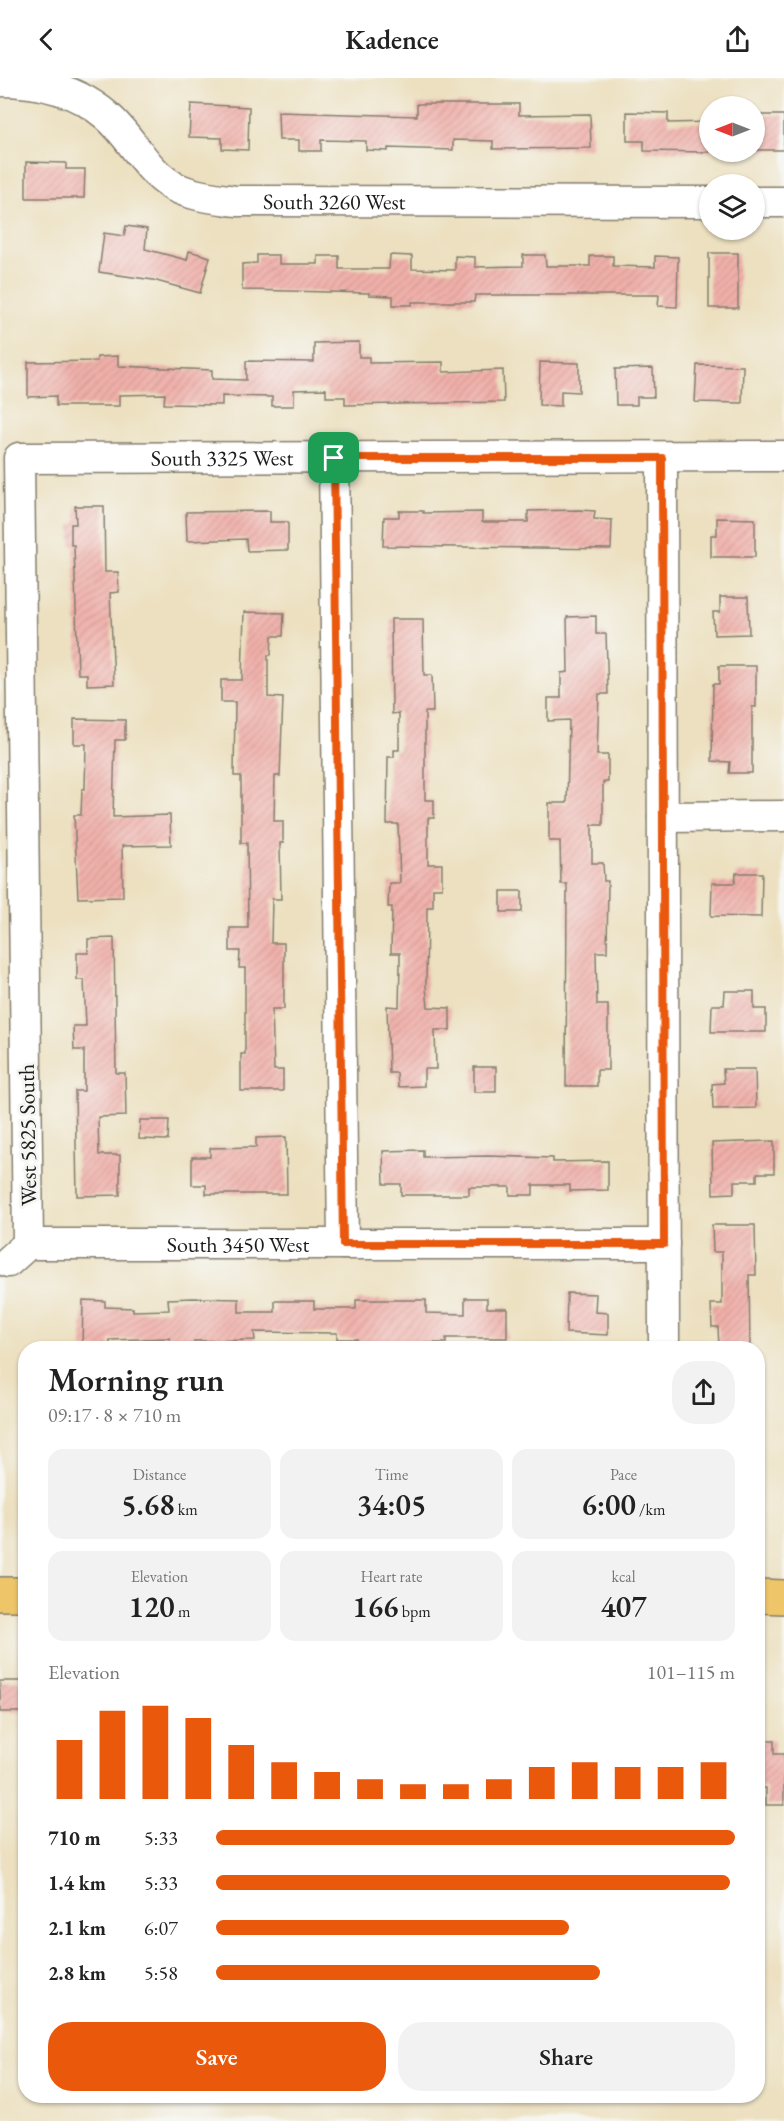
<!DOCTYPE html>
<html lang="en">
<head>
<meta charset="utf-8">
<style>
	:root { --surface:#fff; --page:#f2f2f2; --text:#222; --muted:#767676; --accent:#ea580c }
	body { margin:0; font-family:"EB Garamond",serif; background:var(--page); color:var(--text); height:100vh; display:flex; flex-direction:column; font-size:22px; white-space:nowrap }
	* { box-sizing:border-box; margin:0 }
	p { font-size:20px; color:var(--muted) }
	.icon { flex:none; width:33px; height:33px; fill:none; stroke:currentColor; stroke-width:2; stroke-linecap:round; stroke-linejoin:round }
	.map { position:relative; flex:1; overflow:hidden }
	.drawer { position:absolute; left:18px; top:1263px; width:747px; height:762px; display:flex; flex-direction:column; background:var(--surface); border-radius:24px; box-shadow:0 2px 4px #0004 }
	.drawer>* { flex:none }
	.needle { width:39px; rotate:270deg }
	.tools { position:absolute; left:699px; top:18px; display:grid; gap:12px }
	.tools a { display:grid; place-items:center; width:66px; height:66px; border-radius:50%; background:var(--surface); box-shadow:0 2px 4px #0004; font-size:30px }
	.pin { position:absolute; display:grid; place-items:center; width:51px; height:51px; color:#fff; margin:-26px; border-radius:12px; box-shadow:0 3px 9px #0006 }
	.round { display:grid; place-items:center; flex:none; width:63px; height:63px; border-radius:24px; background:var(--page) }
	.summary { display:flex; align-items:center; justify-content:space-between; height:102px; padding:0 30px }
	h1 { font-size:33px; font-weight:600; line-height:45px }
	.figures { display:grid; grid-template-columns:repeat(3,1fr); gap:9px; height:102px; padding:6px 30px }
	.figures div { display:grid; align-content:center; border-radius:15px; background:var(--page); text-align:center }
	.figures b { font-size:30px; font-weight:600 }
	.figures small { font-size:16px; font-weight:400 }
	.figures p { font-size:16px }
	.chart { height:168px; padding:12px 30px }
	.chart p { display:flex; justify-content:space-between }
	.chart svg { width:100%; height:108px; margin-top:6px; stroke:var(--accent); stroke-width:6 }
	.primary-button { display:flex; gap:12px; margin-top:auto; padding:12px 30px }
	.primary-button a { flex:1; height:69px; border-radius:24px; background:var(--accent); color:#fff; font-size:24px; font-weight:600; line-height:69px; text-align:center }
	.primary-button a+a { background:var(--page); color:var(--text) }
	ul { padding:0 30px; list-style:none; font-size:20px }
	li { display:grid; grid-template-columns:96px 72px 1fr; align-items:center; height:45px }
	li i { height:15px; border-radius:8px; background:var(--accent) }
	header { display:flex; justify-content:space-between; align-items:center; height:78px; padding:0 30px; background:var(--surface); font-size:27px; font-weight:600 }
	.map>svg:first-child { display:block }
</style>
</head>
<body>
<header><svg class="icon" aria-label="back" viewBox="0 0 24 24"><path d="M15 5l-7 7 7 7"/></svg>Kadence<svg class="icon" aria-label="share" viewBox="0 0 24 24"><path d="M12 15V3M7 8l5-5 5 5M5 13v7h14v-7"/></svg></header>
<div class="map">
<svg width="784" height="2043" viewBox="0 0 784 2043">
	<defs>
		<pattern id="building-hatch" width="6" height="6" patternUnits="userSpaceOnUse" patternTransform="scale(1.5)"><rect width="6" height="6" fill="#f1b0aa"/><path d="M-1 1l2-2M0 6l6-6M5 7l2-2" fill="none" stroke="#ce9792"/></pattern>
	</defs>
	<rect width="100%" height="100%" fill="#f6f6f2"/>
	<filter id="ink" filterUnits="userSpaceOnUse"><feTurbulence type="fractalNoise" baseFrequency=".0167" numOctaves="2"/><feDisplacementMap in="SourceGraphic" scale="12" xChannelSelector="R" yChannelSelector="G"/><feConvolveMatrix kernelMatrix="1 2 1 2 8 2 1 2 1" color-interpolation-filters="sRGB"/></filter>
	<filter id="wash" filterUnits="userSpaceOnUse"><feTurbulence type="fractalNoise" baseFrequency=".008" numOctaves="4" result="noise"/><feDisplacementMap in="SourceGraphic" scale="24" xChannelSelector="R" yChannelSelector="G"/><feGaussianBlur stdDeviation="1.35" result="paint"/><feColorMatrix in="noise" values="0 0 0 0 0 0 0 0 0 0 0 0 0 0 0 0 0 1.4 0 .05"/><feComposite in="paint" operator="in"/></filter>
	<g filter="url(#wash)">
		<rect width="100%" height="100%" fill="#ece0c0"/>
		<g id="blocks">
			<!-- building -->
			<path fill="url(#building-hatch)" d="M191,26L249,29L248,72L222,71V60L189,59Z
				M417,26H519V37L590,36L591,70L493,71V63L453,62V72L388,70V73L366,72V63L321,62V73H299V62H279L278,34L417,38Z
				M627,34L668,35V45L710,44V74L644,73V63H627Z
				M754,37H784V72H754Z
				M26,84L66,85V91H85L84,120H26Z
				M126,148L147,151L145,171L187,182L189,173L210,179L200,215L153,202L99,194L104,155L124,158Z
				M709,175H738V230H709Z
				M257,177H279V186H318V178H339V191H389L390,177L412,178V191L455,192V178L475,179V189L523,188V177H545L546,188H590V178H613V188L655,189V178L678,179L677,229L658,228L659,217H475L474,224H412V227H393V218L369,217V215L242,212V186L257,185Z
				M359,264V279H369V285L443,284V294L503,292L504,324L345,327V319H326V311L294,312V328H272V319L222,318V327L164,326L165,316L119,317V328H56V318L28,319V284L97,283V279L118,278V288L212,292V301L246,302V283L314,284V265Z
				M540,284L579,285V314L561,313V328L539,327Z
				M697,287L743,288L742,325L695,324Z
				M653,290L654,319H637V327H616L615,291Z
				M75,428H104L105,494H118L119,514L110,515L114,606L87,607V596H78L74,467H71V446H76Z
				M579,432L595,433L594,441L612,442L611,471L383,468L384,439H399V433H423V435L482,434V444H528V433Z
				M270,433V444H288V472L247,473L246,461L187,463L186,434Z
				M717,440L755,441V479H711V457H717Z
				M720,519H748L749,556L714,557L713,534H720Z
				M244,534L284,535L283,558H272L271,577H268V619L283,620L280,698H275L274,743H283V765H280L281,821H272L271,865H284V931H272L274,992H283V1013H241V976H245V890H239L240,873H230V850H248L247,765H241V698H234L235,624H221V602H242Z
				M596,538V556H606L608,616H599L597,677H608V704H603V747H592V785H603L604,803H608L607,874H596L597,927H608V992H597V1008H566L567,806H561L560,763H549V725H567L569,642L548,643V620H561V595L568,594L567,539Z
				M391,541H423L424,597H432L433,634H425V722H434V740H428V786H442V810H433V829H427L426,909L428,929L450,930V952H435L436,991H424V1008L398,1009L397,995H389L387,928L399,929L400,887V875H391L392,829H388L389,805H400L398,746H387L388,679H394V672H399V635L392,636Z
				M719,588H756V629H752V695H729L730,684L712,683L713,606H719Z
				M74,641L125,642V662H115L113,739L170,737L171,767L122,768L123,819L78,820L74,737H81L82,711H85L86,666H74Z
				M736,795H762L761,839L711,838L712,805H735Z
				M501,813H522V834H501Z
				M114,860L116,995H125L126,1038L98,1039L99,1077H120V1117L77,1118L75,1013H84V972H74L73,948H86L84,902H77V875H88V861Z
				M725,913H754V931H766V954H711L712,927H724Z
				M474,989H496V1014H474Z
				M723,991H755L756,1030L713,1031L712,1006L724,1005Z
				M140,1042H169L168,1062L139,1061Z
				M286,1059L287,1116H206V1107H192V1079H210V1070L256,1069V1060Z
				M774,1063V1095H757V1103H734V1115L713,1116L712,1065Z
				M423,1072V1079L489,1078L553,1080V1084L608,1083V1112L570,1113V1107H533V1117H510V1109H469V1117H401V1106H384L383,1073Z
				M712,1147H755L756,1197H749L750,1270H719L718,1249H712L711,1226H722V1174H713Z
				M567,1215L596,1216L595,1234L608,1235V1257L566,1255Z
				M193,1220L239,1221V1234H275V1223H314V1231H356V1222H426V1235L465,1236V1220H487V1230H507V1260H446V1265H426V1270H357V1261H337V1255L254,1254L255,1262L194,1263V1270H171L170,1260L110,1262L109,1270H82L83,1222L105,1223V1229L133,1230V1233L169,1232L168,1221Z
				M0,1603H26V1634H0Z
				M758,1662H774V1676H784V1727H766V1710H758Z"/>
		</g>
	</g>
	<g filter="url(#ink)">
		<use href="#blocks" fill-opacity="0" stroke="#847e6e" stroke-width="1.5"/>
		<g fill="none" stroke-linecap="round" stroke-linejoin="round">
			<defs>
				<g id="minor">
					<path id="s1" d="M0,3C38,3 77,12 107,38C132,59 144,91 173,108C192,118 215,120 236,123L710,124"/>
					<path d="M754,124H784"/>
					<path d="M334,380L343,1166"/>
					<path d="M662,380L664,1270"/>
					<path d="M663,739L784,738"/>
					<path id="s2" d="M28,1166H664"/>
					<path id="s3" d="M8,1184L28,1166L19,380L784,378"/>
				</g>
				<path id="major" d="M0,1516H26
					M758,1518L784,1519"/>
			</defs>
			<!-- minor casing -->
			<use href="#minor" stroke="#847e6e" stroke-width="33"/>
			<!-- major casing -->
			<use href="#major" stroke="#847e6e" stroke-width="36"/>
			<!-- minor -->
			<use href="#minor" stroke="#fff" stroke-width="30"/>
			<!-- major -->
			<use href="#major" stroke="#eec569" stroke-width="33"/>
		</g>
	</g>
	<g fill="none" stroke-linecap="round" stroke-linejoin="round" filter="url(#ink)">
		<defs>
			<path id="route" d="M334,380H662L664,1166H343Z"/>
		</defs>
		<!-- route casing -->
		<use href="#route" stroke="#fff" stroke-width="12"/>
		<!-- route -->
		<use href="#route" stroke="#ea580c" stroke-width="8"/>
	</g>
	<g text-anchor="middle" stroke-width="6" stroke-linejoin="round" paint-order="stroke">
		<!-- street labels -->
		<g font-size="22" fill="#1c1c1c" stroke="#f6f6f2">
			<text dy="8" stroke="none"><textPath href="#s1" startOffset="375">South 3260 West</textPath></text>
			<text dy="8" stroke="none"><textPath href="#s3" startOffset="1016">South 3325 West</textPath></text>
			<text transform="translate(27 1057) rotate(-91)" y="8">West 5825 South</text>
			<text dy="8" stroke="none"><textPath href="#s2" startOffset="210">South 3450 West</textPath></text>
		</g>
	</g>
</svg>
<div class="tools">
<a><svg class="needle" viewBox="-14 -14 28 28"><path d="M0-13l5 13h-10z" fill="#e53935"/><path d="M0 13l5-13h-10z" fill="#767676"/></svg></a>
<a><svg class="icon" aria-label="layers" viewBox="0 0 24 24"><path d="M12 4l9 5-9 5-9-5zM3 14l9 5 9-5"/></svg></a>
</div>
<div class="pin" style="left:334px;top:380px;background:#1e9e55"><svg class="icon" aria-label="arrive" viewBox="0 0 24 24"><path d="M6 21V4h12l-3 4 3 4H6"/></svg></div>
<section class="drawer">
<div class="summary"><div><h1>Morning run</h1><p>09:17 · 8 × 710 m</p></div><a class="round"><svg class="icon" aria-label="share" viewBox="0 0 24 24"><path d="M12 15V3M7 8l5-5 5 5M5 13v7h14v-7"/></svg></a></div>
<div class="figures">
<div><p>Distance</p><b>5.68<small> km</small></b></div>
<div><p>Time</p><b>34:05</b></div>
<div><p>Pace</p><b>6:00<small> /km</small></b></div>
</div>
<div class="figures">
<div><p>Elevation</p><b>120<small> m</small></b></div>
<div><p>Heart rate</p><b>166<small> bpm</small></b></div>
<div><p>kcal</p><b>407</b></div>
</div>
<div class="chart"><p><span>Elevation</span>101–115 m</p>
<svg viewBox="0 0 160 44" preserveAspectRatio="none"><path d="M5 44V20M15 44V8M25 44V6M35 44V11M45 44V22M55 44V29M65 44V33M75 44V36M85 44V38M95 44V38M105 44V36M115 44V31M125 44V29M135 44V31M145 44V31M155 44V29"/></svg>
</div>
<ul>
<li><b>710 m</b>5:33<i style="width:100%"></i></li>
<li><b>1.4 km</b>5:33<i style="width:99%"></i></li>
<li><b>2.1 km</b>6:07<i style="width:68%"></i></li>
<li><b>2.8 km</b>5:58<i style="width:74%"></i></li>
</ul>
<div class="primary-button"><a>Save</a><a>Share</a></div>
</section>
</div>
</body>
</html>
